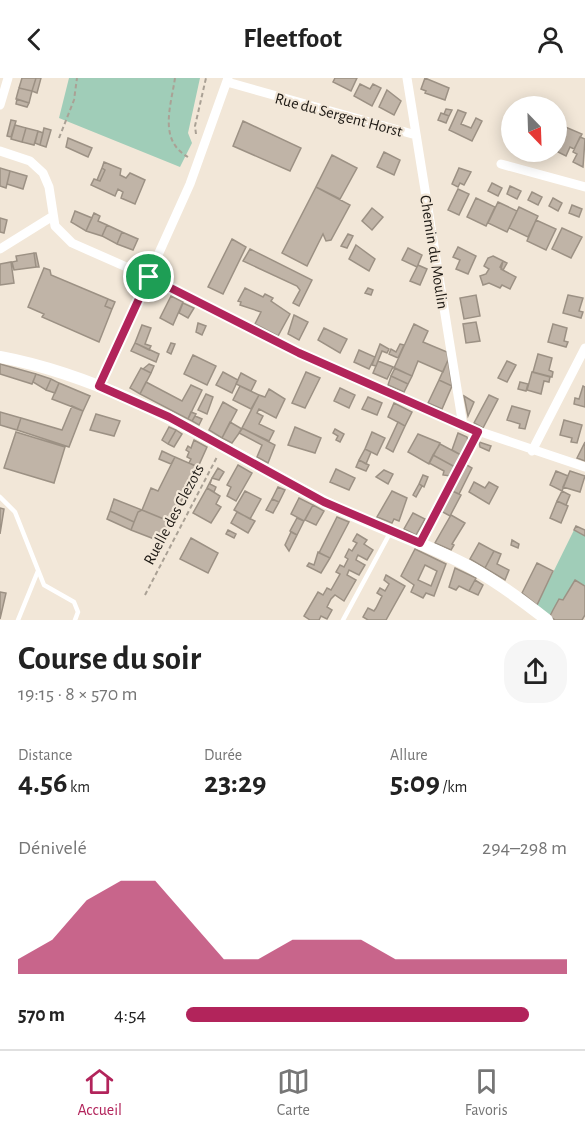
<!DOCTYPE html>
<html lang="fr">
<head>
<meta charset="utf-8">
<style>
	:root { --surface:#fff; --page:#f6f6f6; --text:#222; --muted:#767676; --line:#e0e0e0; --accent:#b2245b }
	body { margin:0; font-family:"Alegreya Sans",sans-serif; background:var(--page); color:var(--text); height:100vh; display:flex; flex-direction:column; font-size:22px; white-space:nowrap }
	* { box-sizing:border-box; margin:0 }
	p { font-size:20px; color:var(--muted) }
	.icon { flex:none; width:33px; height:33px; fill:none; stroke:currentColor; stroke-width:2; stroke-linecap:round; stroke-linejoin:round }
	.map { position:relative; height:542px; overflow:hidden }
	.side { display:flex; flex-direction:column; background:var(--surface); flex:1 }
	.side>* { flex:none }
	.needle { width:39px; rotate:157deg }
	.tools { position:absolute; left:501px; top:18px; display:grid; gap:12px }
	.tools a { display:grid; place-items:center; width:66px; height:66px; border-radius:50%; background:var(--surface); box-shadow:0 3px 15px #0003; font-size:30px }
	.pin { position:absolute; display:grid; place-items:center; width:51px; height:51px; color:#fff; margin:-26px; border:3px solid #fff; border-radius:50%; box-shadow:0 2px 6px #0007 }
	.round { display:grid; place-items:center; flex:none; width:63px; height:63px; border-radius:24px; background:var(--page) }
	.headline { display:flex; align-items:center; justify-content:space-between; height:102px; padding:0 18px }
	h1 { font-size:33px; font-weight:700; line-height:45px }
	.stats { display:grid; grid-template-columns:repeat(3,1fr); gap:9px; height:102px; padding:6px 18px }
	.stats div { display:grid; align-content:center }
	.stats b { font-size:30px; font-weight:700 }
	.stats small { font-size:16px; font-weight:400 }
	.stats p { font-size:16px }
	.chart { height:168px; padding:12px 18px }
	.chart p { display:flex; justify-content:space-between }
	.chart svg { width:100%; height:108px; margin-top:6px; fill:var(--accent); opacity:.7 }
	ul { padding:0 18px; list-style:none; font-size:20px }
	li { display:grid; grid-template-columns:96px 72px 1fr; align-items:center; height:45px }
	li i { height:15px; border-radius:8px; background:var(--accent) }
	header { display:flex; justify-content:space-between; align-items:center; height:78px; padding:0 18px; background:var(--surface); font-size:27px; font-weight:700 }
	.tab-bar { display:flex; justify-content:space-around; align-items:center; height:84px; border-top:2px solid var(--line); background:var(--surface); font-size:16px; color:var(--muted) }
	.tab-bar a { display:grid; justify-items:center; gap:3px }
	.tab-bar .active { color:var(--accent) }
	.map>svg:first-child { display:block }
</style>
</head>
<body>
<header><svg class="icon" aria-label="back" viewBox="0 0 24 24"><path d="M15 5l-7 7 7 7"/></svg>Fleetfoot<svg class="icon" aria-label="person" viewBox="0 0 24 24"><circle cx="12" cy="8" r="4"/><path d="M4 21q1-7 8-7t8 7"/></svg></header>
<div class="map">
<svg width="585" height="542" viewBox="0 0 585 542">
	<rect width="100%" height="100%" fill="#f2e7d8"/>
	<!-- green -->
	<path fill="#a0cdb8" d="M69,0H200L188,55L192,65L180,89L59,40Z
		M574,452L585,458V508L575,502L563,522L559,521L550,538L537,527Z"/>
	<!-- building -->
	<path fill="#c0b4a7" stroke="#9c9184" stroke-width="1.5" fill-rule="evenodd" d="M22,0H36L32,13L19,10Z
		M36,0H41L37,15L32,13Z
		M335,0H357L351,13L333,4Z
		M425,0L449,10L445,22L425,15L426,13L421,11Z
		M360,6L370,11L373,6L381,10L372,28L354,18Z
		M19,10L32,13L29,25L16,21Z
		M387,12L401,23L394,37L379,29Z
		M17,21L29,25L27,29L16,26Z
		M446,31L452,32L449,38L444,36Z
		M458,32L466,35L461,46L471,50L476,40L482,43L472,63L449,52Z
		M441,35L449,38L446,45L438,42Z
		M11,42L16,43L11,59L7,58Z
		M243,43L301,70L290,93L233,68Z
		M512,44V68L508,66L511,58L506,56Z
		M15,47L26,50L22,64L11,61Z
		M563,48L582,56L574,71L570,69L566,78L556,73L560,66L556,62Z
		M26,50L38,53L34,67L22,64Z
		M44,50L51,52L46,69L40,67Z
		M38,53L43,55L40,67L35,65Z
		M580,59L585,61L583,89L573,84L577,76L573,74Z
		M68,60L92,70L88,79L66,69Z
		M384,74L400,82L394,97L377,89Z
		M332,77L357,90L340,121L316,109Z
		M104,84L121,91L120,97L126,100L130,95L145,102L135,126L121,120L123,114L118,111L115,118L91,107L94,101L100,103L105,92L102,90Z
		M0,90L10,93L6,110L0,108Z
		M102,90L105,92L100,103L97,102Z
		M459,90L471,94L464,107L460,105L458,109L452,106Z
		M10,93L27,98L23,111L7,106Z
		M492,105L502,110L498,118L488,113Z
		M510,108L521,113L517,121L507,116Z
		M316,109L350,127L331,162L326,163L323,156L307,188L282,175Z
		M458,111L469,116L459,137L448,132Z
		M532,114L542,119L538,127L528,122Z
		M476,120L495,129L486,148L467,139Z
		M553,120L562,125L558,133L549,128Z
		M498,124L517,133L507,154L488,145Z
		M572,127L582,131L579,139L569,135Z
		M519,129L538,138L528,159L509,150Z
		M372,130L383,139L372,152L362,143Z
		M75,133L92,140L86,153L71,144Z
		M94,135L100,138L98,143L107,147L102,158L86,153Z
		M0,140L7,142L4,155L0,154Z
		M536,142L556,151L546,172L527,163Z
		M107,147L122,154L117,166L102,158Z
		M562,150L582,159L571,180L552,171Z
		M122,154L138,161L133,172L117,166Z
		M348,156L353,158L347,170L341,168Z
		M232,161L246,169L223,216L208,209Z
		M356,167L375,181L369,193L349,181Z
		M458,169L476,178L468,196L456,191L460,182L453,179Z
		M408,170L422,177L417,189L402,182Z
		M250,171L312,202L299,228L293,225L300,212L297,208L243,183Z
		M34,175H36L39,189H36Z
		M34,175L36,189L14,192L12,184L17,183L16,178Z
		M493,178L503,183L501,191L516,199L510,211L502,207L500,210L489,205L483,207L480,198L486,196L489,191L484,188L488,180Z
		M503,183L507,185L503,192L500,189Z
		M11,184L14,205L0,207V186Z
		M418,187L427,191L420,207L410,203Z
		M44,190L50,192L51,197L108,221L105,228L112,231L99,264L42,239L44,236L28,229Z
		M245,210L263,219L265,216L273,220L271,223L290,236L278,258L255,246L261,234L240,227L241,224L238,223Z
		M368,210L373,212L371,217L365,215Z
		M476,217L480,238L464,241L460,220Z
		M568,217L583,220L579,233L583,234L581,240L563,235Z
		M171,218L183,224L173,247L160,240Z
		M108,221L115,224L112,231L105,228Z
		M183,225L194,230L188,240L179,235Z
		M294,237L308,244L299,262L288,256Z
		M476,244L480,263L466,265L463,246Z
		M198,245L206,248L202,257L196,254Z
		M414,246L428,253L423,264L447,274L448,282L443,294L418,283L412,298L394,290Z
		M553,246L567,250L564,263L568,264L566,269L548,264Z
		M142,247L151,250L145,266L151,268L149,272L135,265Z
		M324,250L347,261L340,275L318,262Z
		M135,265L159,276L156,284L131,273Z
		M171,265L175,266L171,276L167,274Z
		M380,266L389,271L387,275L382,273L376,288L372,287Z
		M400,266L404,267L398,280L389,276L391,271L396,274Z
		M359,272L375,279L369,291L354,284Z
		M538,276L552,280L549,292L553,294L552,299L533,294Z
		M193,277L216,288L207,307L184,296Z
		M448,282L452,308L439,302Z
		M378,283L393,289L387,301L373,295Z
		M507,283L516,287L507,304L498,300Z
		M0,286L36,296L32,306L0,296Z
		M149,286L154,288L151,295L143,291Z
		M141,290L151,295L140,316L130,310Z
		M395,290L412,298L408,306L391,298Z
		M223,294L238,302L232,315L216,307Z
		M306,294L320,300L305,330L292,325Z
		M532,294L550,299L549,304L544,303L541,316L527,312Z
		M241,295L256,303L251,313L236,306Z
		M36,296L51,301L46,312L33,304Z
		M391,298L408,306L404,314L388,307Z
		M51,301L59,305L55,315L46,312Z
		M439,302L452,308L442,331L428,325Z
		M146,304L182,323L191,307L202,312L188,341L140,316Z
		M520,304L528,306L526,313L518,311Z
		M59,305L90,318L83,333L52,321Z
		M240,308L259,317L251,331L233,322Z
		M583,308L585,309V329L574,326L575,320L579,321Z
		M340,310L355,317L349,330L334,323Z
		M269,311L285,321L276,340L259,331L257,335L263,338L259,346L274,353L269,363L242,350L259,317L265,319Z
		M206,316L213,319L207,336L198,332Z
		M489,317L498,321L483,350L474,345Z
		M464,318L474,324L468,338Z
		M368,319L382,325L377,337L362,331Z
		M223,324L237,332L222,360L209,352Z
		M394,325L412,334L405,348L388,339Z
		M72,328L83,333L69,369L17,352L21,340L62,352Z
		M512,328L530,333L525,351L519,350L520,346L507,342Z
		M0,334L21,340L17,352L0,347Z
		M191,334L196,336L192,343L188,341Z
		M96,336L120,343L114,358L90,352Z
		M195,338L202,341L199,347L192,343Z
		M564,342L582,347L577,365L571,364L572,360L560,357Z
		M230,344L242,351L232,365L222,360Z
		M398,344L405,348L393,374L386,370Z
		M169,349L176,352L168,366L162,362Z
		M295,349L321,360L315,375L288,367Z
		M242,350L275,367L268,385L257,379L262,367L239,355Z
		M335,351L344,356L340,364L336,362L338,358L333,355Z
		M176,352L182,356L174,369L168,366Z
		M16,354L65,369L54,405L4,390Z
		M372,354L385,360L377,377L365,371Z
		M458,355L467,359L468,363L461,377L452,372Z
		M418,356L440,365L429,386L408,374Z
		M194,362L207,369L198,389L189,385L191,381L187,379L189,374L186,372L188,368L191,370Z
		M479,364L491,368L489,373L480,369Z
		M585,364V383L577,380Z
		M440,366L461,377L455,389L433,377Z
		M365,371L371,374L366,386L359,382Z
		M162,373L175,379L171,386L159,381Z
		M433,377L455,389L450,398L443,397L444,393L429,385Z
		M175,379L198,389L171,444L142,432L151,410L158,413Z
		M359,382L369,387L366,393L356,389Z
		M465,386L472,390L459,416L450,412Z
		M238,387L252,395L236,423L227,418L231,409L227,407Z
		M218,390L224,394L219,402L212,400Z
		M336,391L355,400L349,412L330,404Z
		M384,392L393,396L388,406L376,399Z
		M556,393L568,398L562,413L550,407Z
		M570,393L585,398L580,414L563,409Z
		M423,397L428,399L424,409L419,406Z
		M212,400L210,406L216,409L214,414L207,410Z
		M474,404L485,410L489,404L498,409L489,426L469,414Z
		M419,406L422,408L416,419L413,417Z
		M278,409L285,412L279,424L272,421Z
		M207,410L220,418L216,426L221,429L211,445L193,435Z
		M450,412L461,417L450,438L439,432Z
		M245,413L261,421L250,441L234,432Z
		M392,413L407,420L399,443L394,441L392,445L377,439Z
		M562,413L570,417L566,427L557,423Z
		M299,420L313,427L304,443L291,436Z
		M114,421L142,432L138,434L134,444L110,433Z
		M272,421L279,424L273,435L266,432Z
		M557,423L568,428L561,445L550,440Z
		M313,427L324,433L316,447L305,442Z
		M0,430L4,431L0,456Z
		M142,432L171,444L162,464L131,452L138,434Z
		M110,433L134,444L131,452L107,441Z
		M237,434L255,443L248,455L231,445Z
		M413,435L425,441L416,457L404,451Z
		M451,437L465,445L452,466L454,467L451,472L435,465Z
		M337,439L349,444L330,480L319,475Z
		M297,440L304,443L297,457L290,453Z
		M576,448L585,452V458L574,452Z
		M228,452L236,456L234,460L226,456Z
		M291,454L297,457L289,473L285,467Z
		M357,456L367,462L364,466L373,472L367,482L358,477L357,479L356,482L365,487L359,497L349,492L347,497L356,502L344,523L335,517L331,521L327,529L332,532L327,541L321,538L319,542H310L304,538L318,514L323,517L327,510L331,512L340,496L336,494L340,487L344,489L348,481L345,479L349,471L352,473L357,465L353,463Z
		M191,460L218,475L208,495L180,481Z
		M512,462L519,466L518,470L511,467Z
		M479,465L494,473L485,490L470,481Z
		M415,471L446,486L434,518L426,515L423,520L411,514L414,507L401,498ZM425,487L437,493L431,508L418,502Z
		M494,473L501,476L497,486L509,492L505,502L485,490Z
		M318,474L330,480L321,495L307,488L309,485L314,487Z
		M537,485L553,493L537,527L522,515Z
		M455,490L476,500L469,513L459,508L456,512L449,509Z
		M386,497L405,508L386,542H368L363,539L368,530L374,533L376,530L382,518L377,515L380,510L385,513L389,506L384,502Z
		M475,502L483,507L478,517L469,513Z
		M575,502L585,508V537L582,542H555L550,538L553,532L559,521L563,522Z
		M0,514L6,515L0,541Z"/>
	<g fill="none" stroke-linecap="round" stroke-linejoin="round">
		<!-- path -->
		<path stroke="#aaa195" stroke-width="2" stroke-dasharray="4.5 3" stroke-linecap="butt" d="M175,0C171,28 158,62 188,79
			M196,56L195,48L206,0
			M59,60L74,22L77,0
			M145,517L217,379"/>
		<!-- service -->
		<path stroke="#fff" stroke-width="4.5" d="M0,419L15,434L44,507L74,524L78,534L75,542
			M18,542L38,493
			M343,542L390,455"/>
		<!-- minor -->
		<path stroke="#fff" stroke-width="9" d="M407,0L463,348
			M227,4L416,57
			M0,27L8,0
			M0,73L30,83L43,95L49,109L55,148L72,165L149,199L299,275L463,348L585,389
			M501,86L585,109
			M0,171L53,138
			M99,308L190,106L228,0
			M532,373L585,270
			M420,465L478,354"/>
		<!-- tertiary -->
		<path stroke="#fff" stroke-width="12" d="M0,279C118,301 218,368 323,423C371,448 424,464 472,490C499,505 523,523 547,542"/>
	</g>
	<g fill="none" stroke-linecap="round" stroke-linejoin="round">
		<defs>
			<path id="route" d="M149,199L299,275L478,354L420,465L324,424L169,339L99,308Z"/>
		</defs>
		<!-- route casing -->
		<use href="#route" stroke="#fff" stroke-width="12"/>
		<!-- route -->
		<use href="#route" stroke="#b2245b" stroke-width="8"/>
	</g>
	<g text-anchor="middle" stroke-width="4.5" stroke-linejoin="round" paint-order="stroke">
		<!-- street labels -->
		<g font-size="16" fill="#1d1914" stroke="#f2e7d8">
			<text transform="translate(339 36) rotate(15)" y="6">Rue du Sergent Horst</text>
			<text transform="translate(435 174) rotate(81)" y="6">Chemin du Moulin</text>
			<text transform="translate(173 436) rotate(-62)" y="6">Ruelle des Clezots</text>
		</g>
	</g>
</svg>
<div class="tools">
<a><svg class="needle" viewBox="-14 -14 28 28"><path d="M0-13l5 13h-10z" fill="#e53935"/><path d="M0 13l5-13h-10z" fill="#767676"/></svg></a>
</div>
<div class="pin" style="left:149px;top:199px;background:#1e9e55"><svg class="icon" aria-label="arrive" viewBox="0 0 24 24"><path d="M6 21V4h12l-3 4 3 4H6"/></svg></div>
</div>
<section class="side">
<div class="headline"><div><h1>Course du soir</h1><p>19:15 · 8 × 570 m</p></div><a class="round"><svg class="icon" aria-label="share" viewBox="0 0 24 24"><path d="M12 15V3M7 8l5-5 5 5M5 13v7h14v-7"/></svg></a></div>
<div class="stats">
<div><p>Distance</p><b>4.56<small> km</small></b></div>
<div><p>Durée</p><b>23:29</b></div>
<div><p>Allure</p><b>5:09<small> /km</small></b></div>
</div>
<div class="chart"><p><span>Dénivelé</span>294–298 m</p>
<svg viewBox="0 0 160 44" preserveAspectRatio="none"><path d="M0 44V38L10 30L20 14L30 6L40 6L50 22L60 38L70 38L80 30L90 30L100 30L110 38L120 38L130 38L140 38L150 38L160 38V44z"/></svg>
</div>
<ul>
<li><b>570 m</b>4:54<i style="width:90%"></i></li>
</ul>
</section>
<nav class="tab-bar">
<a class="active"><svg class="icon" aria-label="home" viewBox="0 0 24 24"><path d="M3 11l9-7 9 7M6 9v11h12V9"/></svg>Accueil</a>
<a><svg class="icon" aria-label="map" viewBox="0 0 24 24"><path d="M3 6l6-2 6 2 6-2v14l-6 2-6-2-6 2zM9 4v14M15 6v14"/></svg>Carte</a>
<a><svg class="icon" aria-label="saved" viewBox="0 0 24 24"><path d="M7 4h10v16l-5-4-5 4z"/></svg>Favoris</a>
</nav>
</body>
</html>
